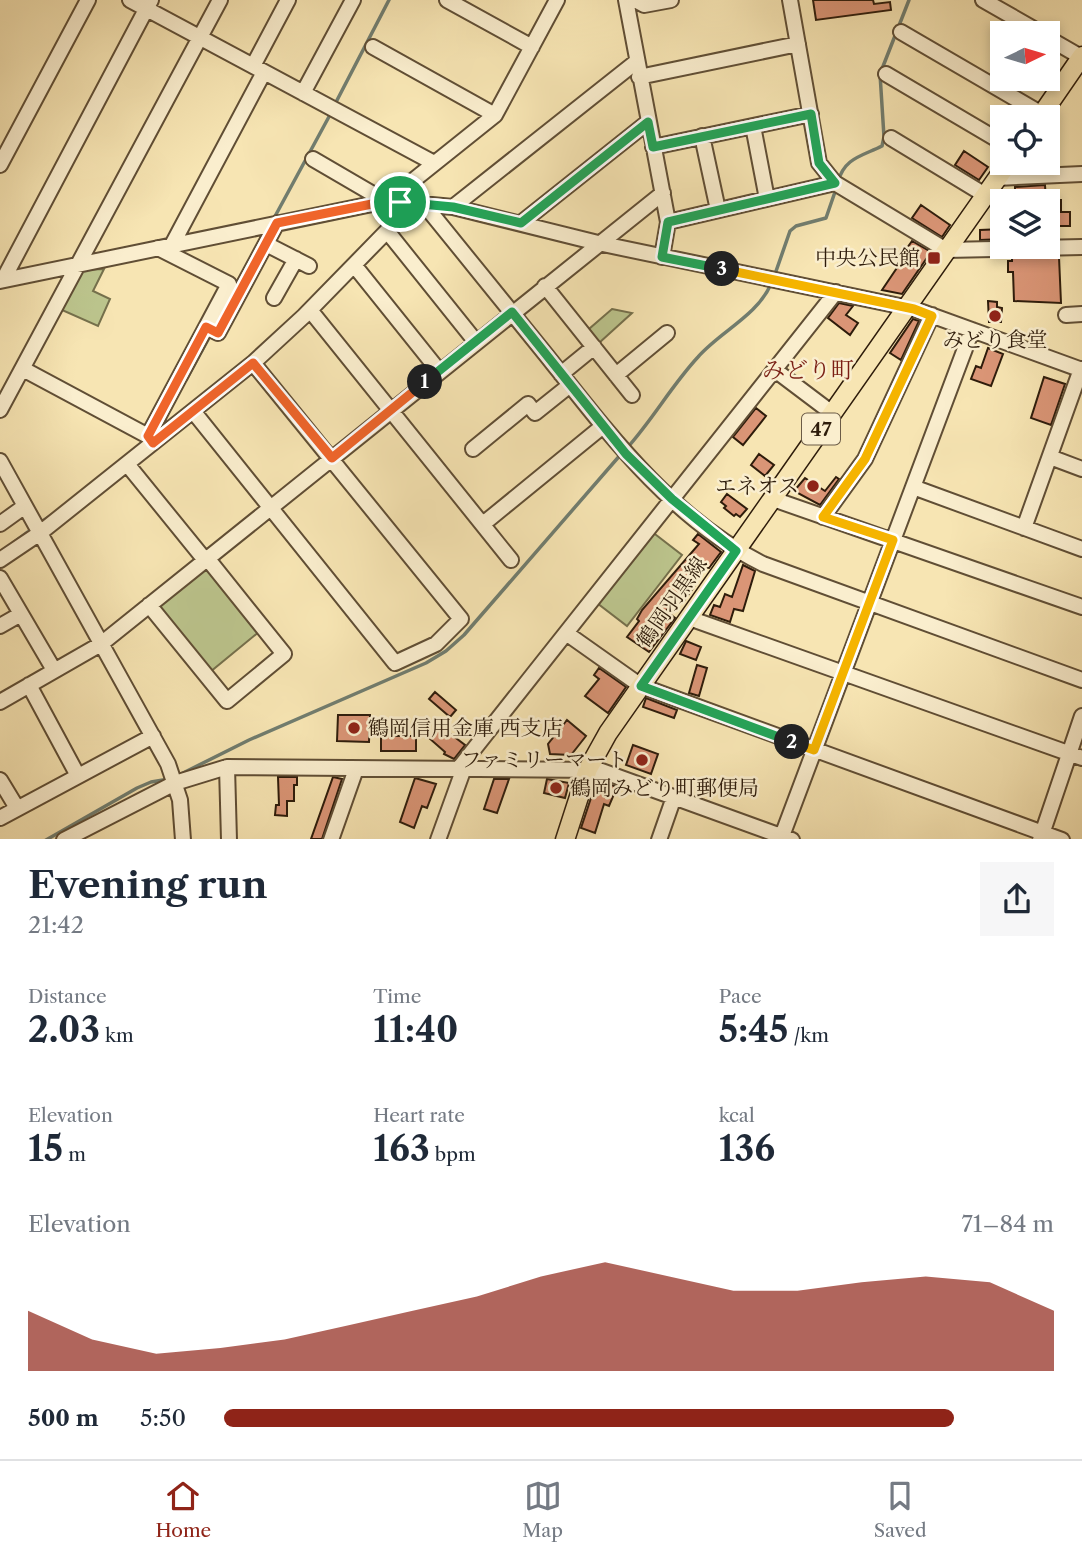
<!DOCTYPE html>
<html lang="en">
<head>
<meta charset="utf-8">
<style>
	:root { --surface:#fff; --page:#f6f6f7; --text:#1f2937; --muted:#747a83; --line:#e0e1e3; --accent:#8f2418 }
	body { margin:0; font-family:"Libre Caslon Text","Noto Serif JP",serif; background:var(--page); color:var(--text); height:100vh; display:flex; flex-direction:column; font-size:26px; white-space:nowrap }
	* { box-sizing:border-box; margin:0 }
	p { font-size:23px; color:var(--muted) }
	.icon { flex:none; width:38px; height:38px; fill:none; stroke:currentColor; stroke-width:2; stroke-linecap:round; stroke-linejoin:round }
	.map { position:relative; height:839px; overflow:hidden }
	.panel { display:flex; flex-direction:column; background:var(--surface); flex:1 }
	.panel>* { flex:none }
	.needle { width:46px; rotate:85deg }
	.controls { position:absolute; left:990px; top:21px; display:grid; gap:14px }
	.controls a { display:grid; place-items:center; width:70px; height:70px; border-radius:0px; background:var(--surface); box-shadow:0 4px 10px #0003; font-size:35px }
	.pin { position:absolute; display:grid; place-items:center; width:60px; height:60px; color:#fff; margin:-30px; border:4px solid #fff; border-radius:50%; box-shadow:0 2px 7px #0007 }
	.km { position:absolute; width:35px; height:35px; margin:-18px; border-radius:50%; background:#222; color:#fff; font-size:19px; line-height:35px; text-align:center }
	.round { display:grid; place-items:center; flex:none; width:74px; height:74px; border-radius:0px; background:var(--page) }
	.overview { display:flex; align-items:center; justify-content:space-between; height:119px; padding:0 28px }
	h1 { font-size:38px; font-weight:700; line-height:52px }
	.figures { display:grid; grid-template-columns:repeat(3,1fr); gap:10px; height:119px; padding:7px 28px }
	.figures div { display:grid; align-content:center }
	.figures b { font-size:35px; font-weight:700 }
	.figures small { font-size:19px; font-weight:400 }
	.figures p { font-size:19px }
	.chart { height:196px; padding:14px 28px }
	.chart p { display:flex; justify-content:space-between }
	.chart svg { width:100%; height:126px; margin-top:7px; fill:var(--accent); opacity:.7 }
	ul { padding:0 28px; list-style:none; font-size:23px }
	li { display:grid; grid-template-columns:112px 84px 1fr; align-items:center; height:52px }
	li i { height:18px; border-radius:9px; background:var(--accent) }
	.menu { display:flex; justify-content:space-around; align-items:center; height:98px; border-top:2px solid var(--line); background:var(--surface); font-size:19px; color:var(--muted) }
	.menu a { display:grid; justify-items:center; gap:4px }
	.menu .current { color:var(--accent) }
	.map>svg:first-child { display:block }
</style>
</head>
<body>
<div class="map">
<svg width="1082" height="840" viewBox="0 0 1082 840">
	<rect width="100%" height="100%" fill="#f7e5b3"/>
	<filter id="stains"><feTurbulence type="fractalNoise" baseFrequency=".00286" numOctaves="4"/><feColorMatrix values="0 0 0 0 .2 0 0 0 0 .09 0 0 0 0 .02 0 0 0 .5 -.17"/></filter>
	<radialGradient id="worn" r=".72"><stop offset=".6" stop-color="#630" stop-opacity="0"/><stop offset="1" stop-color="#630" stop-opacity=".3"/></radialGradient>
	<!-- green -->
	<path fill="#bcc58d" stroke="#75704c" stroke-width="2" d="M104,269L93,291L110,299L98,326L62,310L81,270Z
		M612,309L632,313L599,343L589,329Z
		M651,531L682,555L627,626L597,603Z
		M208,566L260,631L210,672L157,606Z"/>
	<g fill="none" stroke-linecap="round" stroke-linejoin="round">
		<!-- stream -->
		<path stroke="#717d6f" stroke-width="3.5" d="M334,106L389,0
			M838,182C844,158 862,156 882,146L884,137L880,74L909,0
			M273,220L331,113
			M774,277L790,231L796,226L826,218L836,189
			M186,380L211,334
			M627,448C653,419 672,385 698,357C721,331 757,316 771,284
			M38,524L55,513
			M13,543L32,529
			M179,775L249,740L426,663L446,651L464,635L622,453
			M46,840L137,788L151,782L169,779"/>
	</g>
	<!-- building -->
	<path fill="#da9576" stroke="#2e1c0b" stroke-width="2" d="M813,0H873L874,4L890,2L891,10L816,20Z
		M964,151L988,167L979,180L955,165Z
		M1045,185L1046,201H1032V195L1015,196V187Z
		M1048,200H1061V212H1070V226H1048Z
		M921,205L950,225L942,237L912,218Z
		M1003,229V239L980,240V230Z
		M912,241L931,252L902,294L882,290L907,253L905,251Z
		M1059,257L1061,303L1014,301L1013,272H1008V261H1012V258Z
		M988,301L997,302V307L1002,308L1001,322H989Z
		M839,303L853,306L846,315L858,323L850,335L828,318Z
		M913,319L919,321L901,360L890,353Z
		M988,348L1003,354L991,386L971,379L976,366L981,368Z
		M1044,377L1065,384L1051,425L1031,418Z
		M756,408L766,416L743,445L733,437Z
		M759,454L774,465L765,476L751,465Z
		M836,477L839,479L820,505L794,491L805,478L825,491Z
		M727,494L747,509L740,517L736,514L734,516L724,508L726,506L721,502Z
		M698,534L721,552L709,568L703,567L690,584L694,587L683,602L677,597L666,611L675,618L649,652L627,637L639,621L637,619L642,610L699,544L693,540Z
		M743,565L755,571L743,611L734,609L730,622L710,615L714,605L720,607L725,594L732,597Z
		M686,641L701,647L696,660L680,654Z
		M697,665L707,668L699,696L689,693Z
		M599,668L626,687L608,713L585,696L599,679L594,675Z
		M435,692L456,710L450,717L429,699Z
		M646,698L677,710L674,718L643,707Z
		M338,715H370L369,742L337,741Z
		M567,720L586,736L571,755L550,754L548,744Z
		M440,726L465,745L454,759L444,754L445,752L429,738Z
		M381,736H416V751H381Z
		M633,745L658,754L651,774L626,765Z
		M278,777H297V785H294V801H287V816L275,815L276,805H279Z
		M333,777L342,779L322,839H311Z
		M415,778L436,784L427,808L422,806L414,828L400,822Z
		M494,779H509L497,813L484,809Z
		M547,779L569,783L565,798L544,793Z
		M597,780L617,787L609,806L604,804L595,833L581,828Z"/>
	<g fill="none" stroke-linecap="round" stroke-linejoin="round">
		<defs>
			<path id="minor" d="M130,0L434,163
				M447,0L532,47
				M626,0L668,222L662,257
				M635,0L644,5L671,0
				M790,0L819,163L835,183L946,250L1082,247
				M983,0L1041,33
				M901,32L1042,114
				M1048,38L1081,57
				M373,47L495,115
				M253,66L288,0
				M886,74L1003,143
				M639,77L798,44
				M303,93L353,0
				M753,126L767,199
				M702,136L718,210
				M891,138L985,195
				M653,147L811,114
				M313,159L373,194L377,203
				M0,165L88,0
				M997,178L1082,174
				M423,203C464,254 506,305 547,356C608,433 672,519 763,564L1082,680
				M453,207L636,62
				M668,222L835,183
				M521,223L648,122
				M387,231L476,342
				M266,244L309,266
				M172,245L264,72
				M354,265L439,371
				M3,280L151,0
				M0,281L377,203L400,202L453,207L598,243L914,309L1082,370
				M545,286L632,395
				M274,298L296,259
				M310,310L511,560
				M1066,315L1082,314
				M206,327L218,333L277,223
				M23,369L148,436L152,441
				M775,370L832,413
				M561,374L594,347
				M616,375L667,333
				M0,410L220,0
				M193,411L395,663L436,644L461,619L253,363
				M148,436L229,284L158,248
				M473,449L528,404L535,413L570,385
				M1050,457L1082,469
				M0,461L168,764L180,800L183,840
				M127,464L205,560
				M913,487L1082,549
				M773,499L1082,607
				M823,517L865,459L932,315
				M0,524L25,506
				M483,524L603,426
				M1024,528L1081,369
				M0,560L40,533L253,363L304,316L387,231C398,216 398,197 410,183L495,115L557,0
				M0,578L54,670
				M149,605L227,701L284,654L207,558
				M689,618L1082,758
				M0,626L21,614
				M566,633L641,686L1062,840
				M29,685L77,774
				M0,702L101,644L663,193
				M227,767L229,840
				M459,768L836,292
				M0,780L17,808
				M0,818L153,736
				M782,836L972,330
				M64,840L175,783L227,767L599,770L792,840
				M331,840L356,769
				M438,840L464,768
				M659,840L674,797
				M1040,840L1082,716"/>
			<path id="major" d="M1040,117L1082,56
				M565,840L588,769L608,733L1008,163"/>
		</defs>
		<!-- minor casing -->
		<use href="#minor" stroke="#604e35" stroke-width="18"/>
		<!-- major casing -->
		<use href="#major" stroke="#2e1c0b" stroke-width="21"/>
		<!-- minor -->
		<use href="#minor" stroke="#faeece" stroke-width="14"/>
		<!-- major -->
		<use href="#major" stroke="#f7e5b3" stroke-width="18"/>
	</g>
	<g fill="none" stroke-linecap="round" stroke-linejoin="round">
		<defs>
			<path id="split-1" d="M400,202L377,203L277,223L218,333L206,327L148,436L153,443L253,363L332,458L425,382"/>
			<path id="split-2" d="M425,382L512,312L626,454L672,499L736,551L641,686L792,742"/>
			<path id="split-3" d="M722,269L914,309L932,316L865,459L823,517L893,540L814,750L792,742"/>
			<path id="split-4" d="M400,202L453,207L521,223L648,122L653,147L811,114L819,163L835,183L668,222L662,257L722,269"/>
		</defs>
		<!-- split-1 casing -->
		<use href="#split-1" stroke="#fff" stroke-width="14"/>
		<!-- split-2 casing -->
		<use href="#split-2" stroke="#fff" stroke-width="14"/>
		<!-- split-3 casing -->
		<use href="#split-3" stroke="#fff" stroke-width="14"/>
		<!-- split-4 casing -->
		<use href="#split-4" stroke="#fff" stroke-width="14"/>
		<!-- split-1 -->
		<use href="#split-1" stroke="#f0652b" stroke-width="9"/>
		<!-- split-2 -->
		<use href="#split-2" stroke="#22a559" stroke-width="9"/>
		<!-- split-3 -->
		<use href="#split-3" stroke="#f5b400" stroke-width="9"/>
		<!-- split-4 -->
		<use href="#split-4" stroke="#22a559" stroke-width="9"/>
	</g>
	<!-- markers -->
	<g fill="#8f2418" stroke="#faeece" stroke-width="2.5">
		<rect x="927" y="251" width="14" height="14" rx="3.5"/>
		<circle cx="995" cy="316" r="7"/>
		<circle cx="813" cy="486" r="7"/>
		<circle cx="354" cy="728" r="7"/>
		<circle cx="642" cy="760" r="7"/>
		<circle cx="556" cy="788" r="7"/>
	</g>
	<g text-anchor="middle" stroke-width="5" stroke-linejoin="round" paint-order="stroke">
		<!-- shield labels -->
		<rect fill="#faeece" stroke="#6b5b46" stroke-width="2" x="802" y="413.5" width="38" height="31" rx="5"/>
		<g font-size="19" font-weight="bold" fill="#2e1c0b">
			<text x="821" y="436">47</text>
		</g>
		<!-- poi labels -->
		<g font-size="21" fill="#2e1c0b" stroke="#faeece" text-anchor="end">
			<text x="920" y="265">中央公民館</text>
			<text x="995" y="347" text-anchor="middle">みどり食堂</text>
			<text x="799" y="493">エネオス</text>
			<text x="368" y="735" text-anchor="start">鶴岡信用金庫 西支店</text>
			<text x="628" y="767">ファミリーマート</text>
			<text x="570" y="795" text-anchor="start">鶴岡みどり町郵便局</text>
		</g>
		<!-- street labels -->
		<g font-size="21" fill="#2e1c0b" stroke="#faeece">
			<text transform="translate(672 602) rotate(-55)" y="7">鶴岡羽黒線</text>
		</g>
		<!-- neighbourhood labels -->
		<g font-size="23" fill="#7a1f14" stroke="#faeece">
			<text x="808" y="378">みどり町</text>
		</g>
	</g>
	<rect width="100%" height="100%" filter="url(#stains)"/>
	<rect width="100%" height="100%" fill="url(#worn)"/>
</svg>
<div class="controls">
<a><svg class="needle" viewBox="-14 -14 28 28"><path d="M0-13l5 13h-10z" fill="#e53935"/><path d="M0 13l5-13h-10z" fill="#747a83"/></svg></a>
<a><svg class="icon" aria-label="locate" viewBox="0 0 24 24"><circle cx="12" cy="12" r="6"/><path d="M12 2v4M12 18v4M2 12h4M18 12h4"/></svg></a>
<a><svg class="icon" aria-label="layers" viewBox="0 0 24 24"><path d="M12 4l9 5-9 5-9-5zM3 14l9 5 9-5"/></svg></a>
</div>
<div class="pin" style="left:400px;top:202px;background:#1e9e55"><svg class="icon" aria-label="arrive" viewBox="0 0 24 24"><path d="M6 21V4h12l-3 4 3 4H6"/></svg></div>
<b class="km" style="left:425px;top:382px">1</b>
<b class="km" style="left:792px;top:742px">2</b>
<b class="km" style="left:722px;top:269px">3</b>
</div>
<section class="panel">
<div class="overview"><div><h1>Evening run</h1><p>21:42</p></div><a class="round"><svg class="icon" aria-label="share" viewBox="0 0 24 24"><path d="M12 15V3M7 8l5-5 5 5M5 13v7h14v-7"/></svg></a></div>
<div class="figures">
<div><p>Distance</p><b>2.03<small> km</small></b></div>
<div><p>Time</p><b>11:40</b></div>
<div><p>Pace</p><b>5:45<small> /km</small></b></div>
</div>
<div class="figures">
<div><p>Elevation</p><b>15<small> m</small></b></div>
<div><p>Heart rate</p><b>163<small> bpm</small></b></div>
<div><p>kcal</p><b>136</b></div>
</div>
<div class="chart"><p><span>Elevation</span>71–84 m</p>
<svg viewBox="0 0 160 44" preserveAspectRatio="none"><path d="M0 44V23L10 33L20 38L30 36L40 33L50 28L60 23L70 18L80 11L90 6L100 11L110 16L120 16L130 13L140 11L150 13L160 23V44z"/></svg>
</div>
<ul>
<li><b>500 m</b>5:50<i style="width:88%"></i></li>
</ul>
</section>
<nav class="menu">
<a class="current"><svg class="icon" aria-label="home" viewBox="0 0 24 24"><path d="M3 11l9-7 9 7M6 9v11h12V9"/></svg>Home</a>
<a><svg class="icon" aria-label="map" viewBox="0 0 24 24"><path d="M3 6l6-2 6 2 6-2v14l-6 2-6-2-6 2zM9 4v14M15 6v14"/></svg>Map</a>
<a><svg class="icon" aria-label="saved" viewBox="0 0 24 24"><path d="M7 4h10v16l-5-4-5 4z"/></svg>Saved</a>
</nav>
</body>
</html>
